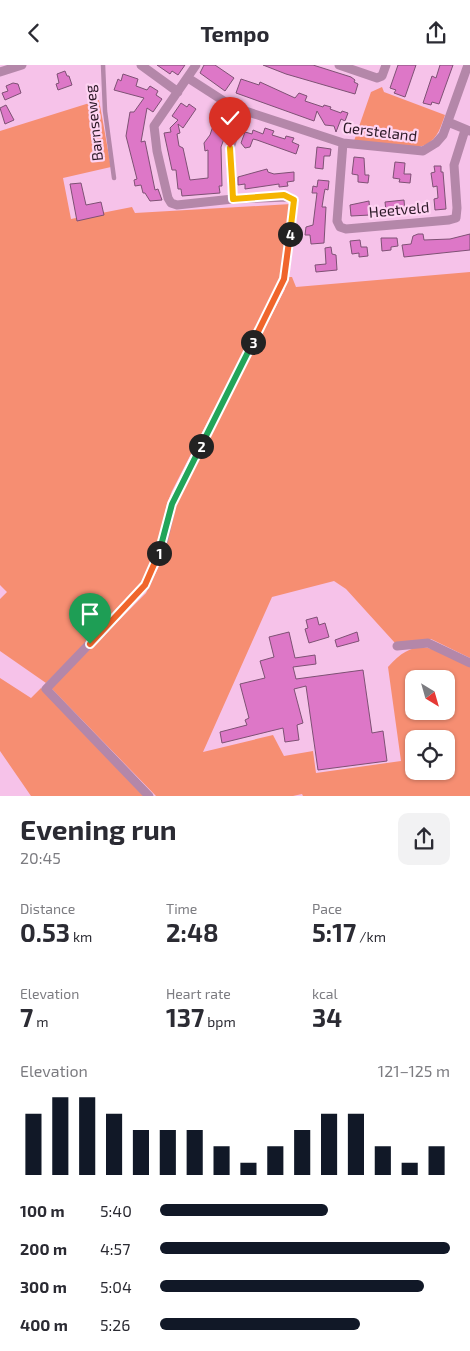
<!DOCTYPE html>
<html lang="en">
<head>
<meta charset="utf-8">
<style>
	:root { --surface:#fff; --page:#f2f2f3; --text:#2b2b33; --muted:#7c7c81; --accent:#111827 }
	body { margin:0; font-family:"Exo 2",sans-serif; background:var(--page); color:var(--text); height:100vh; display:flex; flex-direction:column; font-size:19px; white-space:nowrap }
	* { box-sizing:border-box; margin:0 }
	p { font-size:16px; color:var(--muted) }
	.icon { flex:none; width:28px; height:28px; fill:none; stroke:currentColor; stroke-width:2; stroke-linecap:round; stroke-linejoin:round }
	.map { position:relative; height:731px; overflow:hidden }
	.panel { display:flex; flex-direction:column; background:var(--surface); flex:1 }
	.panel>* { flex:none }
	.needle { width:32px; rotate:143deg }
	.controls { position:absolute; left:405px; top:605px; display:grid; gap:10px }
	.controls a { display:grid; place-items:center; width:50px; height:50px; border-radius:10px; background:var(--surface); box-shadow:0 1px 4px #0004; font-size:25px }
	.pin { position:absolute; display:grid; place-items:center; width:42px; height:42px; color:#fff; margin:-51px -21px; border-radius:50% 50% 50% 0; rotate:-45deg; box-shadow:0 0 5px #0007 }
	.pin .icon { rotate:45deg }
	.km { position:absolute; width:25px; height:25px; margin:-12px; border-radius:50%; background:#222; color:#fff; font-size:14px; line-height:25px; text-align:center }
	.round { display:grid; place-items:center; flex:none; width:52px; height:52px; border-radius:10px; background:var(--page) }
	.summary { display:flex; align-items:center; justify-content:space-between; height:85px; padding:0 20px }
	h1 { font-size:28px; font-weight:700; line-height:38px }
	.metrics { display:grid; grid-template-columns:repeat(3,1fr); gap:8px; height:85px; padding:5px 20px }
	.metrics div { display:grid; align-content:center }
	.metrics b { font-size:25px; font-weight:700 }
	.metrics small { font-size:14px; font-weight:400 }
	.metrics p { font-size:14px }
	.chart { height:140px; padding:10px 20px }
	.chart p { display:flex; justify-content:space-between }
	.chart svg { width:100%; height:90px; margin-top:5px; stroke:var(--accent); stroke-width:6 }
	ul { padding:0 20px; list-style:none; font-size:16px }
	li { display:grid; grid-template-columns:80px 60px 1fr; align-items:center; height:38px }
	li i { height:12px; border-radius:6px; background:var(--accent) }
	header { display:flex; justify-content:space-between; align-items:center; height:65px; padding:0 20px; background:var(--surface); font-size:22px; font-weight:700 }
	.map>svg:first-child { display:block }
</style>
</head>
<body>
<header><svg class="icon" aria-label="back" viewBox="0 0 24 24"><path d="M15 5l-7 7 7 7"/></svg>Tempo<svg class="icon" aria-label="share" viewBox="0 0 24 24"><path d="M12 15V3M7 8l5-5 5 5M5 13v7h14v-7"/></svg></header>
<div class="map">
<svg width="470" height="731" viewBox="0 0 470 731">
	<rect width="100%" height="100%" fill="#f6c2e9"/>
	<!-- green -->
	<path fill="#f68e72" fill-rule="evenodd" d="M382,22L384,27L445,50C441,61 438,73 427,79C415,87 370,77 354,76L371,27Z
		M99,35L111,102L63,113L71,154L132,142L135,148L291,139L283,210L172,426L167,439L153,498L141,522L46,618L0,586V534L7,527L0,520V66Z
		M470,207V593L431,574L395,578L346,524L334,516L272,532L203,687L273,670L284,691L313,686L316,708L401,696L388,602C418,568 435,585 470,601V731H303L302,729L293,731H156L51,623L146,528L160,499L174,438L285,224L283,223L287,212H292L296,222ZM414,614H446V646H414ZM414,674H446V706H414Z
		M0,613L31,633L41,623L145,731H31L0,686Z"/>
	<!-- building -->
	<path fill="#dd77c7" stroke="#7e5174" d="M157,0H185L178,10L172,6L170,9Z
		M204,0H215L234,13L225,26L200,8Z
		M263,0H313L351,12L355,15L354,17L358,19L355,29L286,9Z
		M398,0H416L405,32L394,28L396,25L390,23Z
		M440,0H453L439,39L432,37L431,40L423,38L432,11L436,13Z
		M65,6L67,11H69L72,20L58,25L56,19L59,18L57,9Z
		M123,9L138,14L136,21L147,25L150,21L158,26L156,30L162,34L153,47L147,43L141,77L145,76L155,125L158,124L162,135L150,136L145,128H143L141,120L135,121L134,115L137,114L126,71L130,47H134L144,33L114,25L118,14L121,16Z
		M241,14L259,20L260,17L295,33L299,28L307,31L305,36L323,42L324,40L331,42L330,44L341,48L342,46L348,48L345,56L341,54L336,67L334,61L325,60L317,46L314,56L236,28Z
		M13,18L18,19L21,28L5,35L2,28L8,26L6,21Z
		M181,38L187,42L189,39L196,44L183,63L178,59L180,68L177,69L179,81L183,83L190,115L208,113V85L205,86L204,78L210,70L216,52L223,55L222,58L229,60L221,82L222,121H219L220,128L182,131L181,124H178L176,105H172L164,68L171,67L170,63L178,55L172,51Z
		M6,40L14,55L5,59L0,43Z
		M265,63L274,66L272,70L285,74L286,71L294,73L292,77L299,80L296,89L257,75L253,74L250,82L245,83L241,78L245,67L252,69L253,65L263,69Z
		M317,82L331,84L330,91H324L323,104L315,103Z
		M354,92L364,93L365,110H369L368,118L358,117V110L352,109Z
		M395,97L405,98L404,109H411L410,118L399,117L400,114L393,113Z
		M434,101H441V107H443L446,144L435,145L434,134L438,133L437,121L433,122L431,108L435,107Z
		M267,104L268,107L274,109L294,107V116L287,117L288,121L279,122V119L245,124V119L238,120V112Z
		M318,115L329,116L328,125L325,124L324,129L322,142H326L324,178L311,179L310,170H305L306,162L313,160L317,128H312L313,121L317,122Z
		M81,118L86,140L101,137L104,150L77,156L70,119Z
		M404,135L405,147L386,146L385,137Z
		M369,136L370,150L351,151L350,140Z
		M418,169H423L424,175L450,174L470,169V185L404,192L402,180L411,179L413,171Z
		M381,173H397L398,181L391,182V185L382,186Z
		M360,175L361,182H367L368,191L359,192V188L352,189L350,176Z
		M331,182L332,189L336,190L337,205L316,207L315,200L326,199L325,183Z
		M317,552L319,560L325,558L329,572L309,578L305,564L308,563L306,555Z
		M289,567L295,593L315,590L316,599L293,602L296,614L363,605L372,668L383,666L387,696L318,705L306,621L294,624L303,658L297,660L299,675L285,677L283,663L222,678L220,667L247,660L245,655L249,653L240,619L265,613L260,596L274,592L269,572Z
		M357,567L359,576L337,582L335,575Z"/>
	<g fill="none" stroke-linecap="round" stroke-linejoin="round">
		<!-- service -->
		<path stroke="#b487a9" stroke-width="4.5" d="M103,0L105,46L114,113"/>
		<!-- minor -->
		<path stroke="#b487a9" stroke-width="9" d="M141,0L178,27
			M339,0L377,13L382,11L386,0
			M0,7L22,0
			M188,13L233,42L343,78L423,86L436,78L443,70L468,0
			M448,57L470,66
			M343,78L337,156L340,162L346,164L449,155L456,153L457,143L454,100L465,65
			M233,134L230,83L242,45
			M397,581L428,578L470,598
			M149,731L46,624L145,521L164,474L172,439L284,214L294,135L289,132L233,134L177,140L171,138L168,133L157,86L154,61L196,0"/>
	</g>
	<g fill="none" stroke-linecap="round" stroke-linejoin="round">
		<defs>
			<path id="split-1" d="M90,579L145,520L159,488"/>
			<path id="split-2" d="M159,488L172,439L201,381"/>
			<path id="split-3" d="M201,381L253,277"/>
			<path id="split-4" d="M253,277L284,214L290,169"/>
			<path id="split-5" d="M232,115L233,134L284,130L294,135L290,169"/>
			<path id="split-6" d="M230,83L232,115"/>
		</defs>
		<!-- split-1 casing -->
		<use href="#split-1" stroke="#fff" stroke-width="10"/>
		<!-- split-2 casing -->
		<use href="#split-2" stroke="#fff" stroke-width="10"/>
		<!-- split-3 casing -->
		<use href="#split-3" stroke="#fff" stroke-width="10"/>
		<!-- split-4 casing -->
		<use href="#split-4" stroke="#fff" stroke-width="10"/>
		<!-- split-5 casing -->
		<use href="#split-5" stroke="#fff" stroke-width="10"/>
		<!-- split-6 casing -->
		<use href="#split-6" stroke="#fff" stroke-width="10"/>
		<!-- split-1 -->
		<use href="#split-1" stroke="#f0652b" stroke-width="6"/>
		<!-- split-2 -->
		<use href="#split-2" stroke="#22a559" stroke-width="6"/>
		<!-- split-3 -->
		<use href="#split-3" stroke="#22a559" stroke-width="6"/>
		<!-- split-4 -->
		<use href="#split-4" stroke="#f0652b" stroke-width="6"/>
		<!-- split-5 -->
		<use href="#split-5" stroke="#f5b400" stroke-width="6"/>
		<!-- split-6 -->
		<use href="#split-6" stroke="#f5b400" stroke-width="6"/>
	</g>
	<g text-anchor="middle" stroke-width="4.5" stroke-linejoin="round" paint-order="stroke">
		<!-- street labels -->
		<g font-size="15" fill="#2c1927" stroke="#fed3f2">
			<text transform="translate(94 58) rotate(-96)" y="5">Barnseweg</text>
			<text transform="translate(380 67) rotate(7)" y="5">Gersteland</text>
			<text transform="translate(399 145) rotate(-5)" y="5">Heetveld</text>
		</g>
	</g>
</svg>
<div class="controls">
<a><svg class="needle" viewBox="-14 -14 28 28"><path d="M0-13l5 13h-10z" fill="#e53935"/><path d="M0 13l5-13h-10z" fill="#7c7c81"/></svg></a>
<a><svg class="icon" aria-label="locate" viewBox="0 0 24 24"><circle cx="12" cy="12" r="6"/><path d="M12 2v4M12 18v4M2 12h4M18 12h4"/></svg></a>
</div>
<div class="pin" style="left:90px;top:579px;background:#1e9e55"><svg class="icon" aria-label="arrive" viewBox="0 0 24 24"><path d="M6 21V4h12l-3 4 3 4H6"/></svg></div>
<div class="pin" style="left:230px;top:83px;background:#d93025"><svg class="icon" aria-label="check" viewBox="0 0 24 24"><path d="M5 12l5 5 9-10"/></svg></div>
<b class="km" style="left:159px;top:488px">1</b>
<b class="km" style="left:201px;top:381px">2</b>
<b class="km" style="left:253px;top:277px">3</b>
<b class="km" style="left:290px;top:169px">4</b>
</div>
<section class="panel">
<div class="summary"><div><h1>Evening run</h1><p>20:45</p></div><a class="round"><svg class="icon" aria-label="share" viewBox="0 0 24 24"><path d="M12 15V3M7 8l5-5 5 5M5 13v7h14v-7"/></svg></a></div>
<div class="metrics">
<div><p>Distance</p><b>0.53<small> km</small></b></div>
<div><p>Time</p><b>2:48</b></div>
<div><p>Pace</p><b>5:17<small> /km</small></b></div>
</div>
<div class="metrics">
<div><p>Elevation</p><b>7<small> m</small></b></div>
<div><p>Heart rate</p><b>137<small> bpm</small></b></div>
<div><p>kcal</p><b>34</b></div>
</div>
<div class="chart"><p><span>Elevation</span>121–125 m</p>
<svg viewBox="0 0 160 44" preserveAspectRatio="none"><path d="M5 44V14M15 44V6M25 44V6M35 44V14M45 44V22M55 44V22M65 44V22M75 44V30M85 44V38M95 44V30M105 44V22M115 44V14M125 44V14M135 44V30M145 44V38M155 44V30"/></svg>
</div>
<ul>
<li><b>100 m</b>5:40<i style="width:58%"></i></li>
<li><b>200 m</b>4:57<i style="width:100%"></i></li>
<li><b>300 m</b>5:04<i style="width:91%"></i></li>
<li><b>400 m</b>5:26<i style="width:69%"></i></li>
</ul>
</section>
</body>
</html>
